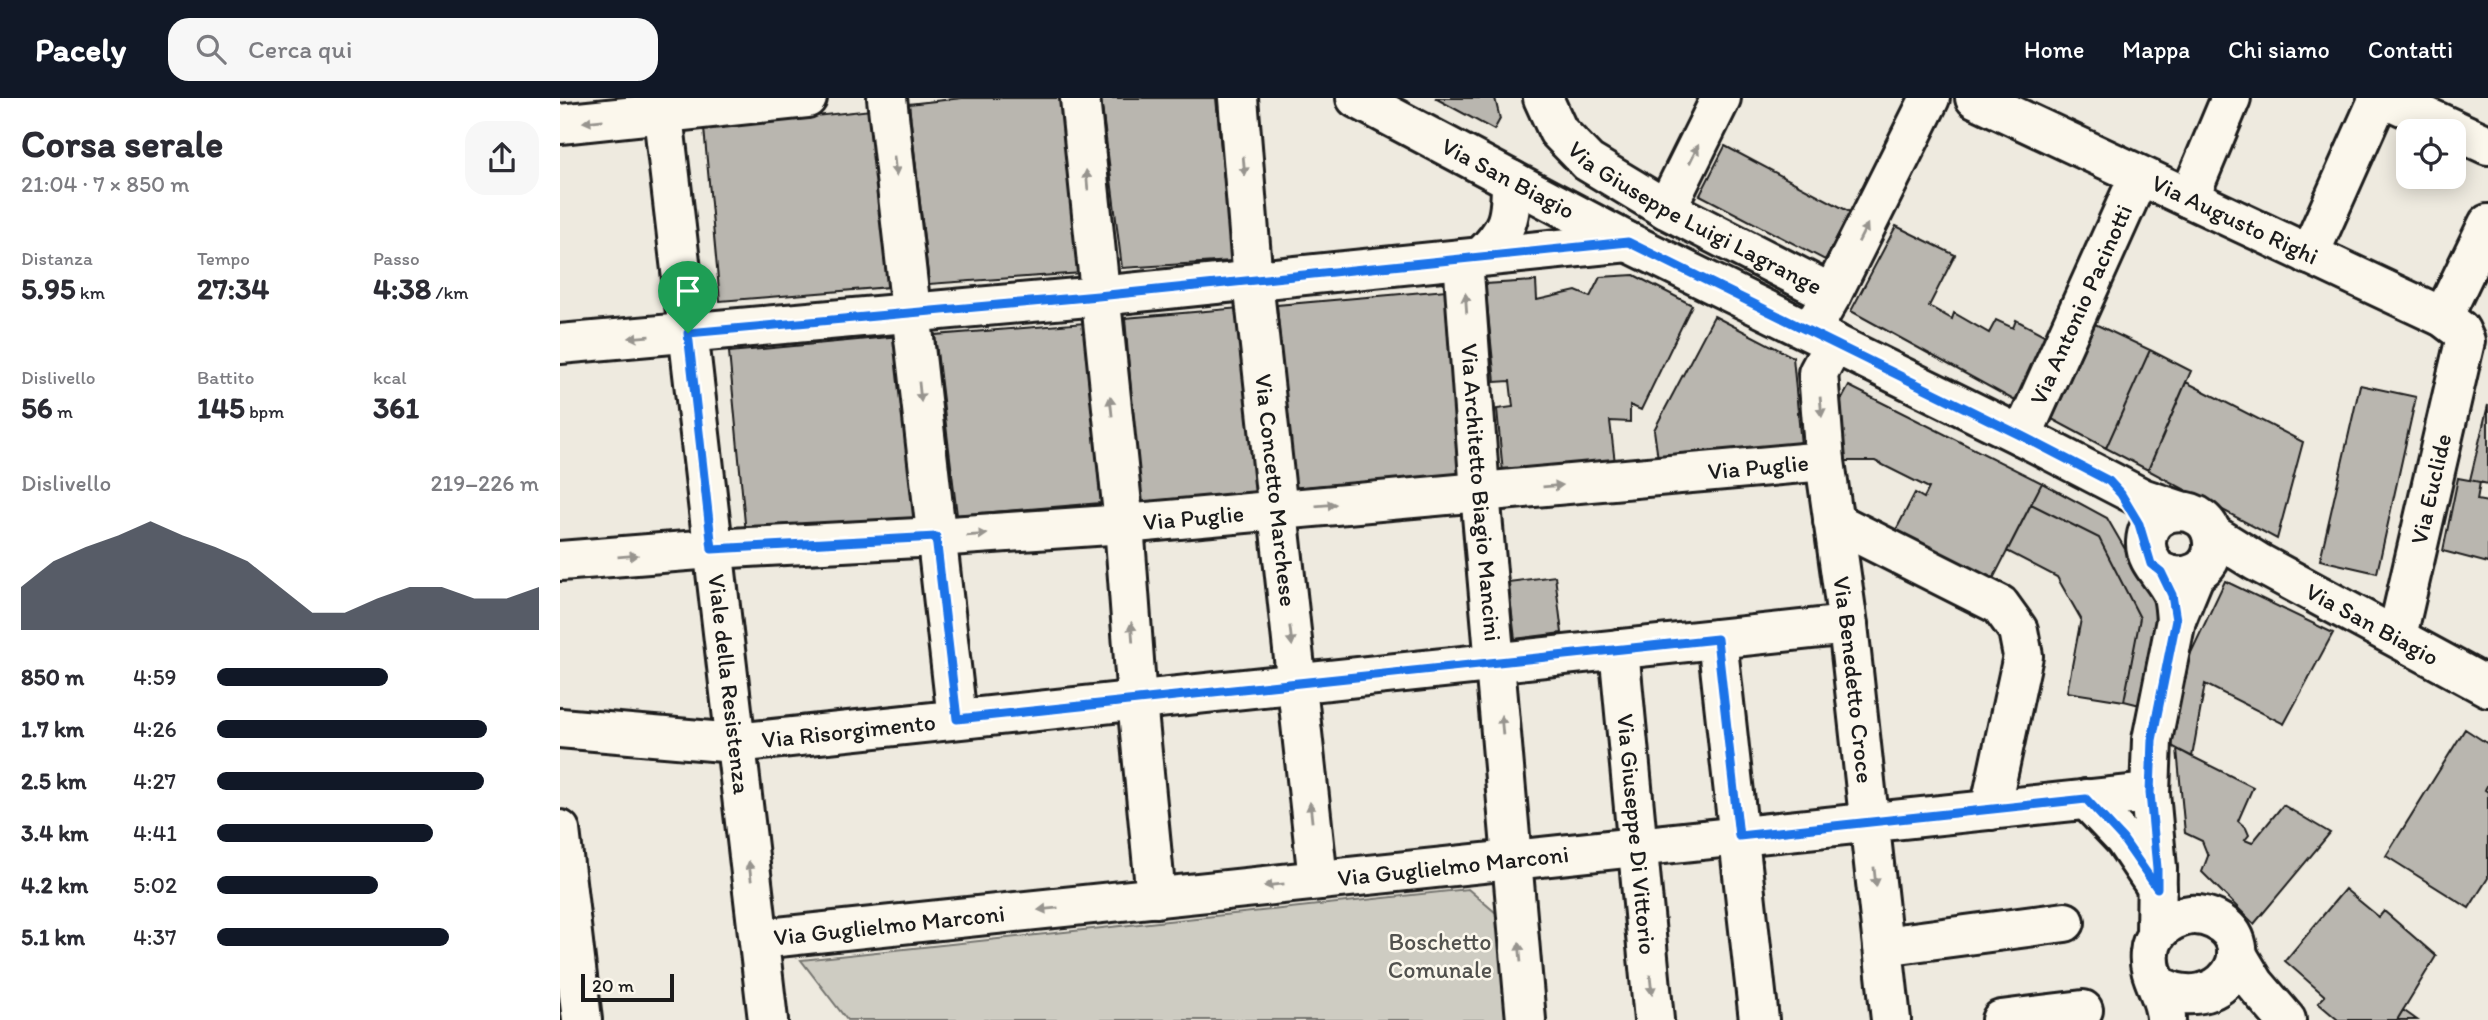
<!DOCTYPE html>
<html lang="it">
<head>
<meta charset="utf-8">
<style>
	:root { --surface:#fff; --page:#f7f7f7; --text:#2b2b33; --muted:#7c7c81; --accent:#111827 }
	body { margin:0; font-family:Itim,sans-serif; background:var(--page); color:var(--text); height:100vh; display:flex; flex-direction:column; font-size:26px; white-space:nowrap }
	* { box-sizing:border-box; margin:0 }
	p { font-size:23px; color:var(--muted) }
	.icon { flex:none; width:38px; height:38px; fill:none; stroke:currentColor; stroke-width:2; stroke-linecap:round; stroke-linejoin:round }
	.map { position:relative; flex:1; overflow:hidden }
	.sheet { display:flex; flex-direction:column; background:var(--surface); width:560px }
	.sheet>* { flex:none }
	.tools { position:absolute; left:1836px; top:21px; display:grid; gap:14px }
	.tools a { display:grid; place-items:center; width:70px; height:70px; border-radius:14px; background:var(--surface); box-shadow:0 4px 18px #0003; font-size:35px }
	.scale { position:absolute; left:21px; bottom:18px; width:93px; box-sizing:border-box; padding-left:7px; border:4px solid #1c1c1c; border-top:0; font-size:19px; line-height:24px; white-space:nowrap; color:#1c1c1c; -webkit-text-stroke:5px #fbf7ec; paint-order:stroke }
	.pin { position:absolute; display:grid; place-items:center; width:60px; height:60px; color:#fff; margin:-72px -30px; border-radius:50% 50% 50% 0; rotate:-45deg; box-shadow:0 0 7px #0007 }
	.pin .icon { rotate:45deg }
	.round { display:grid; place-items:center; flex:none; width:74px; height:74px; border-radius:21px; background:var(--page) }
	.head { display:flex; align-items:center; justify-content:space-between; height:119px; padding:0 21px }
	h1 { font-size:38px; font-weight:700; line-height:52px }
	.metrics { display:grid; grid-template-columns:repeat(3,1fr); gap:10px; height:119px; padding:7px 21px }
	.metrics div { display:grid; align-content:center }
	.metrics b { font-size:30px; font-weight:700 }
	.metrics small { font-size:19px; font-weight:400 }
	.metrics p { font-size:19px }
	.chart { height:196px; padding:14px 21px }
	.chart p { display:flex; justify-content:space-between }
	.chart svg { width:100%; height:126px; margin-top:7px; fill:var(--accent); opacity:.7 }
	ul { padding:0 21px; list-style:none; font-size:23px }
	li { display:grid; grid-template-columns:112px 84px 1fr; align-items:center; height:52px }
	li i { height:18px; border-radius:9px; background:var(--accent) }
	header { display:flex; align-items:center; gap:42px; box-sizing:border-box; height:98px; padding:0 35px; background:var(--accent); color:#fff }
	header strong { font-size:33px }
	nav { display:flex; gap:38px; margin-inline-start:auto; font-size:24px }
	.search { width:490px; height:63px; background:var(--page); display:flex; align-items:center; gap:18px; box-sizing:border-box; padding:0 24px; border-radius:21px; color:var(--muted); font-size:26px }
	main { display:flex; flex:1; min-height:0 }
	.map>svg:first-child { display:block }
</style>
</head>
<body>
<header>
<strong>Pacely</strong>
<div class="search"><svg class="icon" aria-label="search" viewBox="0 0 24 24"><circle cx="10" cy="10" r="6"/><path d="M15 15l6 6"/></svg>Cerca qui</div>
<nav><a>Home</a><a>Mappa</a><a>Chi siamo</a><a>Contatti</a></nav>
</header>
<main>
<section class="sheet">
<div class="head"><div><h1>Corsa serale</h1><p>21:04 · 7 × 850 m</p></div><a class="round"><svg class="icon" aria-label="share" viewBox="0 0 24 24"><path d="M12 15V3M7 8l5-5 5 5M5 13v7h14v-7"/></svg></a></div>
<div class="metrics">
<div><p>Distanza</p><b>5.95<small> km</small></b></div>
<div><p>Tempo</p><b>27:34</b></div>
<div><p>Passo</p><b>4:38<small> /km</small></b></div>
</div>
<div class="metrics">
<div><p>Dislivello</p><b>56<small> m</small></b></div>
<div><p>Battito</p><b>145<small> bpm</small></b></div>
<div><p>kcal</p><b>361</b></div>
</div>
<div class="chart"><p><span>Dislivello</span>219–226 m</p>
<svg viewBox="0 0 160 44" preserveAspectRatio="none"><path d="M0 44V29L10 20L20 15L30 11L40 6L50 11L60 15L70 20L80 29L90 38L100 38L110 33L120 29L130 29L140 33L150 33L160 29V44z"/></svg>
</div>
<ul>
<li><b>850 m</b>4:59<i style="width:53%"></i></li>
<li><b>1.7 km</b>4:26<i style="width:84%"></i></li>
<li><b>2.5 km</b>4:27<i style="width:83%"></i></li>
<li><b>3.4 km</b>4:41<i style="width:67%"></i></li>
<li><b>4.2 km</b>5:02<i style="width:50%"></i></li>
<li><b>5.1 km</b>4:37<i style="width:72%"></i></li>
</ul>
</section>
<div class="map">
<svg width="1928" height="922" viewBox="0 0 1928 922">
	<rect width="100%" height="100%" fill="#eeeadf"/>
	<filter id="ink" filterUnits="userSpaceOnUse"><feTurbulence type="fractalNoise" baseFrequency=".0143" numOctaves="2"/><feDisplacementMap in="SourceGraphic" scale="14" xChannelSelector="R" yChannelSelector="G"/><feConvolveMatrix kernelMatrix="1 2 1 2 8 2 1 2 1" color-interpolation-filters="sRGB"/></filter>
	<g filter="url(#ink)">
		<!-- green -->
		<path fill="#ceccc2" stroke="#75746f" stroke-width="2" d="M908,791L943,821L950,922H287L241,862Z"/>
		<!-- building -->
		<path fill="#b9b6af" stroke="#1c1c1c" stroke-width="2" d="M402,0H500L522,175L369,186L349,6Z
			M541,0H656L672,163L562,170Z
			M875,0H935L940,21L934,32Z
			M311,12L329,189L160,203L144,30Z
			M1165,48L1290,114L1265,162L1140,97Z
			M1336,128L1395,157L1369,208L1392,221L1394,215L1429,235L1436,222L1453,230L1456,222L1486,238L1459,305L1291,213Z
			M1074,177L1132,207L1081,312L1070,307V324L1050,323L1055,365L943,375L937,311L953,309L950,283L935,284L925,186L976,183L977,202L1016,193L1030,199L1040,179Z
			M886,192L902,376L732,390L717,207Z
			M680,210L695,394L580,405L565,220Z
			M1154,218L1233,259L1241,347L1098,361L1094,332Z
			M525,225L541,405L397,417L375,237Z
			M1535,226L1590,252L1546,350L1492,321Z
			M340,238L357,420L186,436L169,254Z
			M1590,252L1631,273L1588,372L1546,350Z
			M1626,284L1743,344L1717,441L1588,372Z
			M1800,287L1856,299L1817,475L1760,462Z
			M1289,288L1482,385L1433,481L1336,432L1355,395L1364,400L1369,390L1315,363H1285L1278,308Z
			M1928,307V386L1910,382Z
			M1898,380L1920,384L1917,402L1928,404V465L1883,453Z
			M1482,385L1547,420L1602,515L1580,607L1564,603L1580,520L1539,440L1471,406Z
			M1471,406L1539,440L1580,520L1564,603L1507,594L1521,521L1497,479L1447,453Z
			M995,478L1002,535L955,541L948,484Z
			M1665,483L1773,535L1724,626L1645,586L1632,659L1608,646L1618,591L1628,561Z
			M1905,631L1928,646V686L1925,692L1928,694V780L1909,810L1826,758Z
			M1617,651L1693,689L1678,723L1686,730L1689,737L1685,742L1692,745L1723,707L1770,735L1694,826L1642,774L1648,758L1642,743L1625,735Z
			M1785,791L1819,819L1824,813L1876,858L1837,922H1778L1758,905L1765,898L1725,863Z
			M1843,912L1857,922H1837Z"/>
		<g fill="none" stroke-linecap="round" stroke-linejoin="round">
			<defs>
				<g id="minor">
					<path id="s1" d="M101,0L208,922"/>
					<path d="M327,0L397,621"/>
					<path d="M520,0L564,426L577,603L596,800"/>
					<path id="s2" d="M678,0L693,183L758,782"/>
					<path id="s3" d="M796,0L1068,144L1462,338L1582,400L1618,412"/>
					<path id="s4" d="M983,0L998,33L1028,64L1106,111L1272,196L1251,233"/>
					<path d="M1825,0L1928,47"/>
					<path d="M0,26L247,0"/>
					<path d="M1629,100L1671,0"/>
					<path d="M1106,111L1161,0"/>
					<path d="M1749,157L1819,0"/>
					<path d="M922,158C949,131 951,120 951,82"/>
					<path id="s5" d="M903,161L920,394L966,922"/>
					<path d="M1272,196L1370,0"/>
					<path d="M1883,219L1928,126"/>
					<path id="s6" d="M1274,245L1258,275L1265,363L1288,527L1331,922"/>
					<path d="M0,246L539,198L1068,144"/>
					<path id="s7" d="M1462,338L1579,78"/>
					<path d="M1273,423L1440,507L1458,532L1463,558L1430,712"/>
					<path id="s8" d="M0,463L152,451L376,439L564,426L1265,363"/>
					<path d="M1157,541L1199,922"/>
					<path id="s9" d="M1059,551L1094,922"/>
					<path id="s10" d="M0,630L175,645L1288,527"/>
					<path d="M1526,701L1564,741L1597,790"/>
					<path d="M0,732L22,922"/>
					<path id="s11" d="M199,841L1590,695"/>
					<path d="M1323,848L1505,824"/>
					<path d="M1441,922L1523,912"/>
				</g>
				<g id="major">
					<path id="s12" d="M1415,0L1883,219L1900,232L1905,243L1837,538"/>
					<path id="s13" d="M1652,436L1697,464L1928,589"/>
					<path d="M1601,474C1624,485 1655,474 1653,444C1651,403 1588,403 1586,444C1585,464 1604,477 1612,495C1615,503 1615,513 1616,522"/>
					<path d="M1596,836L1597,770L1590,695L1592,642L1616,522L1635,476"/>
					<path d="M1677,856L1695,886L1726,922"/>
					<path d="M1598,887C1660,922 1707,848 1655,822C1643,816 1631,815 1619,820C1604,825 1591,838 1590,855C1587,879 1606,897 1606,922"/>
				</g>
			</defs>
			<!-- minor casing -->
			<use href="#minor" stroke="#1c1c1c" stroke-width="44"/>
			<!-- major casing -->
			<use href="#major" stroke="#1c1c1c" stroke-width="44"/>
			<!-- minor -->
			<use href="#minor" stroke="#fbf7ec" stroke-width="38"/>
			<!-- major -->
			<use href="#major" stroke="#fbf7ec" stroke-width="38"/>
		</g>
		<!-- one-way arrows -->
		<defs><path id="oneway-solid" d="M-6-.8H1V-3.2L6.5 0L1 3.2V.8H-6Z" transform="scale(1.75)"/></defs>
		<g fill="#97948e">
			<use href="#oneway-solid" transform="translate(33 23) rotate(174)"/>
			<use href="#oneway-solid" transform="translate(1134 56) rotate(-64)"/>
			<use href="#oneway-solid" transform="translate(335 68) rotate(84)"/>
			<use href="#oneway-solid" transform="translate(684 68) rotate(85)"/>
			<use href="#oneway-solid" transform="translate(527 82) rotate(-95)"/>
			<use href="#oneway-solid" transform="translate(1303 135) rotate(-63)"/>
			<use href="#oneway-solid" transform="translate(906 205) rotate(-94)"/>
			<use href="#oneway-solid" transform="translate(79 239) rotate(175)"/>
			<use href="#oneway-solid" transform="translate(360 294) rotate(84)"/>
			<use href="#oneway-solid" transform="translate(551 308) rotate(-96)"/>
			<use href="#oneway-solid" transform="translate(1261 309) rotate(85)"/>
			<use href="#oneway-solid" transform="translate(993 388) rotate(-5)"/>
			<use href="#oneway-solid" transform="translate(766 407) rotate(-5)"/>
			<use href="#oneway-solid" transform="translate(417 437) rotate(-4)"/>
			<use href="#oneway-solid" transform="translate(68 458) rotate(-5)"/>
			<use href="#oneway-solid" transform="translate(572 534) rotate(-94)"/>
			<use href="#oneway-solid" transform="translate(731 538) rotate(83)"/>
			<use href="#oneway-solid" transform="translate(942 627) rotate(-95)"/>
			<use href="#oneway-solid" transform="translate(751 714) rotate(-96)"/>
			<use href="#oneway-solid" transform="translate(190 773) rotate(-97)"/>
			<use href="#oneway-solid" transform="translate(1315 779) rotate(84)"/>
			<use href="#oneway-solid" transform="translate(714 787) rotate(174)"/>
			<use href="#oneway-solid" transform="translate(488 811) rotate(174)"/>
			<use href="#oneway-solid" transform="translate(960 854) rotate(-95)"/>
			<use href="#oneway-solid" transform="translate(1091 887) rotate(84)"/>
		</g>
	</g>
	<g fill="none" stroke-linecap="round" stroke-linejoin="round" filter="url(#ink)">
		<defs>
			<path id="route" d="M1068,144L1462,338L1549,383L1561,396L1579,426L1591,466L1601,474L1612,497L1616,522L1592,642L1590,695L1597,770V790L1563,741L1526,701L1179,738L1157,541L397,621L376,439L152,451L128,235L538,198Z"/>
		</defs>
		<!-- route casing -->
		<use href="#route" stroke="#fff" stroke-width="14"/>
		<!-- route -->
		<use href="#route" stroke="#1a73e8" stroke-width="9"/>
	</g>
	<g text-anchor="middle" stroke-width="5" stroke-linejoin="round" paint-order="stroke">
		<!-- street labels -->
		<g font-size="24" fill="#1c1c1c" stroke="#fbf7ec">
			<text dy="8" stroke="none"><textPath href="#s3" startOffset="172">Via San Biagio</textPath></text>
			<text dy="8" stroke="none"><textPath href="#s4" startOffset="200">Via Giuseppe Luigi Lagrange</textPath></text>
			<text dy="8" stroke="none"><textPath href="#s12" startOffset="287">Via Augusto Righi</textPath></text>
			<text dy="8" stroke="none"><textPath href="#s7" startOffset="144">Via Antonio Pacinotti</textPath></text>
			<text dy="8" stroke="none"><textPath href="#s8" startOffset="1202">Via Puglie</textPath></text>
			<text dy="8" stroke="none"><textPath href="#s2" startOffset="394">Via Concetto Marchese</textPath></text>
			<text transform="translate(1871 391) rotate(-77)" y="8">Via Euclide</text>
			<text dy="8" stroke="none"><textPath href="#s5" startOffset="234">Via Architetto Biagio Mancini</textPath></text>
			<text dy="8" stroke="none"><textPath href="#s8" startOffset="635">Via Puglie</textPath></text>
			<text dy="8" stroke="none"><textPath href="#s13" startOffset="184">Via San Biagio</textPath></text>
			<text dy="8" stroke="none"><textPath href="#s6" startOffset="343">Via Benedetto Croce</textPath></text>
			<text dy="8" stroke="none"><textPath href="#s1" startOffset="590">Viale della Resistenza</textPath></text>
			<text dy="8" stroke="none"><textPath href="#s10" startOffset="290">Via Risorgimento</textPath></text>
			<text dy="8" stroke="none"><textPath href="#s9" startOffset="186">Via Giuseppe Di Vittorio</textPath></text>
			<text dy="8" stroke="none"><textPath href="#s11" startOffset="698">Via Guglielmo Marconi</textPath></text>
			<text dy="8" stroke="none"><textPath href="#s11" startOffset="131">Via Guglielmo Marconi</textPath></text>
		</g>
		<!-- park labels -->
		<g font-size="24" fill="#51514e" stroke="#fbf7ec">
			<text x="880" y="852">Boschetto<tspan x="880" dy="28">Comunale</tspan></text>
		</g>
	</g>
</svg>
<div class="tools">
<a><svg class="icon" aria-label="locate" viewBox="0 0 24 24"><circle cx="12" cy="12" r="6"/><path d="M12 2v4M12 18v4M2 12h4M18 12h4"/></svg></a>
</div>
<div class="scale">20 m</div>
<div class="pin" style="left:128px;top:235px;background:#1e9e55"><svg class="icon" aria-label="arrive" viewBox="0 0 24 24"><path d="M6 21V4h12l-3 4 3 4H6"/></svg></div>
</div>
</main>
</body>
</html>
